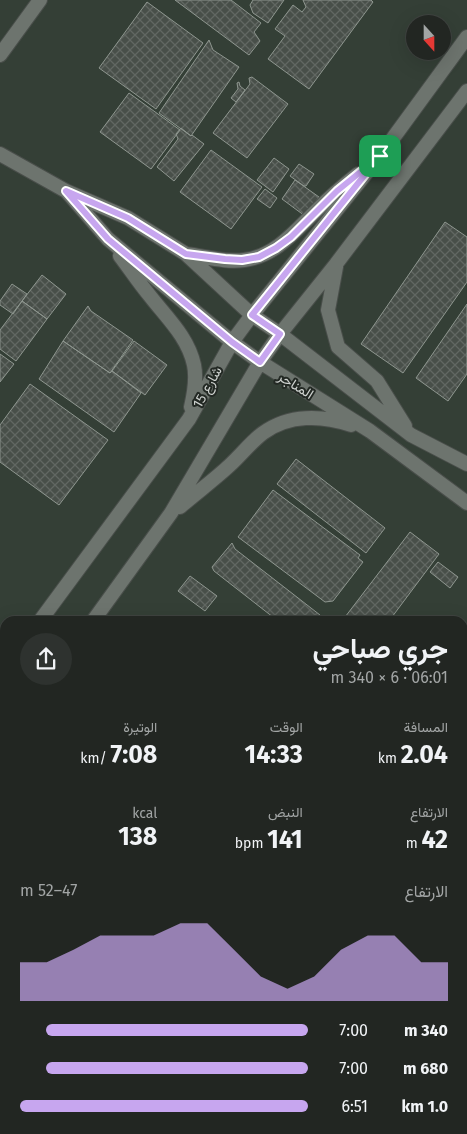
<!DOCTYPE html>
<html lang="ar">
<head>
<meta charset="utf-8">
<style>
	:root { --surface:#222622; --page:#2e322f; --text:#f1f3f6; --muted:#a2a5a5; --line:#3f4340; --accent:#c7a6ef }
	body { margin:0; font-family:"Fira Sans",Vazirmatn,sans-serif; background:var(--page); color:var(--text); direction:rtl; height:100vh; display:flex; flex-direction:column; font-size:19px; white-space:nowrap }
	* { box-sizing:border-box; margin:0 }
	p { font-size:16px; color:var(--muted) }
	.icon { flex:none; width:28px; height:28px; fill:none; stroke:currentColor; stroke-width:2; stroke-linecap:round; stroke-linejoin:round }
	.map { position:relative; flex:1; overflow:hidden; direction:ltr }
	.drawer { position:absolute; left:0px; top:616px; width:468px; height:519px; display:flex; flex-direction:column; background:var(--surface); border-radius:15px 15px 0 0; box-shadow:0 5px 20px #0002,0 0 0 1px var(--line); direction:rtl }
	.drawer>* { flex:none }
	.needle { width:32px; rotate:159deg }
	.controls { position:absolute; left:406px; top:15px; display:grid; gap:10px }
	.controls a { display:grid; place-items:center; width:45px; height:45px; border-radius:50%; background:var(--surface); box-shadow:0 5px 20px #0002,0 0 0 1px var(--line); font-size:25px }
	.pin { position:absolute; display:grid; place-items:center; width:42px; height:42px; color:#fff; margin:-21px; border-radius:10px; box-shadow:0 2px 8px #0006 }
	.round { display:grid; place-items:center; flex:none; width:52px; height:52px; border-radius:26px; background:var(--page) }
	.summary { display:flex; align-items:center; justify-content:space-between; height:85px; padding:0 20px }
	h1 { font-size:28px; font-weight:700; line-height:38px }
	.stats { display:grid; grid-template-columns:repeat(3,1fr); gap:8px; height:85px; padding:5px 20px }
	.stats div { display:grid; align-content:center }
	.stats b { font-size:25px; font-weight:700 }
	.stats small { font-size:14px; font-weight:400 }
	.stats p { font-size:14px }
	.chart { height:140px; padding:10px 20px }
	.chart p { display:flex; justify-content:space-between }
	.chart svg { width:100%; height:90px; margin-top:5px; fill:var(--accent); opacity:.7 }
	ul { padding:0 20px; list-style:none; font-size:16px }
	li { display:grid; grid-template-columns:80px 60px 1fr; align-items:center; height:38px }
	li i { height:12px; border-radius:6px; background:var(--accent) }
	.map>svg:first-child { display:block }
</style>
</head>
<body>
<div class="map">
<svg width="467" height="1134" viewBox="0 0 467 1134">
	<defs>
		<pattern id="building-cross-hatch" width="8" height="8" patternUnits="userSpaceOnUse" patternTransform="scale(1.25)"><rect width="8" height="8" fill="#484f49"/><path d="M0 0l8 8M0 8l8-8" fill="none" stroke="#616762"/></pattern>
	</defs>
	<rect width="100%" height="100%" fill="#2d332e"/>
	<!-- built -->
	<path fill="#343f36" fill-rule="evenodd" d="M0,0H467V1134H0ZM415,24H442V51H415ZM5,621H462V1130H5Z"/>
	<!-- building -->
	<path fill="url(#building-cross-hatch)" stroke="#8e968f" d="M175,0H231L261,23L254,32L260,41L249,55Z
		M253,0H284L268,23L253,13L250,5Z
		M303,0H371L373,2L309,89L268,59L285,36L275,29L293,5L302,12L306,7Z
		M147,2L203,43L156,109L99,68Z
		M209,40L213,50L239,67L191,136L159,113Z
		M252,77L288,104L247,158L213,133L250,84L249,78Z
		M239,82L240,86L245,90L236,102L231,98L238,89L237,83Z
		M129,93L180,130L151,169L100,132Z
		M181,128L191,136L192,135L204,144L174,181L157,167L178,139L176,134Z
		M211,150L262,187L231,229L180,192Z
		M274,158L289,169L273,192L257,180Z
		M299,164L314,174L306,186H304L290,176Z
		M295,180L319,197L305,216L282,199Z
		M265,189L277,198L270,208L257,199Z
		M445,222L467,237V282L403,373L361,344Z
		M42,275L66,294L47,319L22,301Z
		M12,284L27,294L13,314L0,305V301Z
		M22,301L47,319L16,361L0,349V330Z
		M467,304V374L448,401L416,378Z
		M88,306L91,311L133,340L110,373L63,341Z
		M63,341L110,373L112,371L141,393L114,432L39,379Z
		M134,341L167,365L145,395L112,371Z
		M0,354L14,364L0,382Z
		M30,384L108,440L59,505L0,462V425Z
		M296,459L385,528L366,553L277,484Z
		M273,490L360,555L358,558L363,562L333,601L325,602L238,537Z
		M410,532L439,554L389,621H342Z
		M232,543L235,549L320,615L315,621H278L214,571L212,567Z
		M438,562L458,577L450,588L430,572Z
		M190,576L217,596L205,611L178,591Z
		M0,862L5,865V909L0,905Z
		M462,894L467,898V944L462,941Z
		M0,919L5,923V968L0,964Z
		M467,1021V1076L462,1082V1027Z
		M5,1079V1130H25L22,1134H0V1085Z
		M467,1088V1134H435L433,1133L436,1130H462V1094Z
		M218,1130H335L332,1134H215Z"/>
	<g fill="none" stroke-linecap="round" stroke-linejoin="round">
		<defs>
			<path id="minor" d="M0,55L40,0
				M0,154L66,191L128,218L186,254L252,315L280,334L411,435L467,464
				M68,193L108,239L232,342L260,362L370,431L467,503
				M186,254C204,256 225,263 244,260C276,256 295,231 318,209C330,197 344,185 358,174
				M120,256C130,269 139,283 150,296C167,318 188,337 194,365C197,379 194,394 191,407
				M336,267L328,310L338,347L377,381L405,426
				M180,507C196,493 214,480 230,465C241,455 251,442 263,433C289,414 322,415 351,425
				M40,621L189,419L232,342L252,315L380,156L467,37
				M93,621L171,513L260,362L280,334L336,264L467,91
				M0,675L5,668
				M462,695L467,689
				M0,748L5,741
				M138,1134L141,1130"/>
		</defs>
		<!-- minor casing -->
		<use href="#minor" stroke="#494e4a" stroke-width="16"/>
		<!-- minor -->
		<use href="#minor" stroke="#6d746e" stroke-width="14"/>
	</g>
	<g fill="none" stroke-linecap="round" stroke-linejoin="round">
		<defs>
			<path id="route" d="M380,156L252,315L280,334L260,362L232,342L108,239L66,191L128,218L186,254L225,259L242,260L259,257L276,248L291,237L337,191Z"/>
		</defs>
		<!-- route casing -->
		<use href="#route" stroke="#fff" stroke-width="10"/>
		<!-- route -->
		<use href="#route" stroke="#c7a6ef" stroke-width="6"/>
	</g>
	<g text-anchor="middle" stroke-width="4" stroke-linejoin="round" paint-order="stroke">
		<!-- street labels -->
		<g font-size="14" fill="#ced2cf" stroke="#232924">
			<text transform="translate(296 385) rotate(32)" y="5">المناجر</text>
			<text transform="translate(207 387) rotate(-61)" y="5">شارع 15</text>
		</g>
	</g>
</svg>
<div class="controls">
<a><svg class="needle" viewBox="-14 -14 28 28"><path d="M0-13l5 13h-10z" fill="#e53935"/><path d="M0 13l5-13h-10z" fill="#a2a5a5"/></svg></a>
</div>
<div class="pin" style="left:380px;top:156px;background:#1e9e55"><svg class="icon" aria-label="arrive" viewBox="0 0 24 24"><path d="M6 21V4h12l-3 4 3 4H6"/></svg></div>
<section class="drawer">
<div class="summary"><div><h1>جري صباحي</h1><p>06:01 · 6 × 340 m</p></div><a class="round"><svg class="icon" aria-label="share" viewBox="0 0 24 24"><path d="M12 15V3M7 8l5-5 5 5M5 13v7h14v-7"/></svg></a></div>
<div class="stats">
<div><p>المسافة</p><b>2.04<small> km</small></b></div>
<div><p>الوقت</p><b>14:33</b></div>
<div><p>الوتيرة</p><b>7:08<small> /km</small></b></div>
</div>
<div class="stats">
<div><p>الارتفاع</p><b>42<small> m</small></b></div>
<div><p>النبض</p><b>141<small> bpm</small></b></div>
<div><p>kcal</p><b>138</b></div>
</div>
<div class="chart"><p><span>الارتفاع</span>47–52 m</p>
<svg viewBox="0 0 160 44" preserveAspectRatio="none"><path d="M0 44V25L10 25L20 19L30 12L40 12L50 12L60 6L70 6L80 19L90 32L100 38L110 32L120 19L130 12L140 12L150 25L160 25V44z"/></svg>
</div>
<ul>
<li><b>340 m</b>7:00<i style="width:91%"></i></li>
<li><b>680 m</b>7:00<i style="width:91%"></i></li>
<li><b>1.0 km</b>6:51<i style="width:100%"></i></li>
</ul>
</section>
</div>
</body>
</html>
